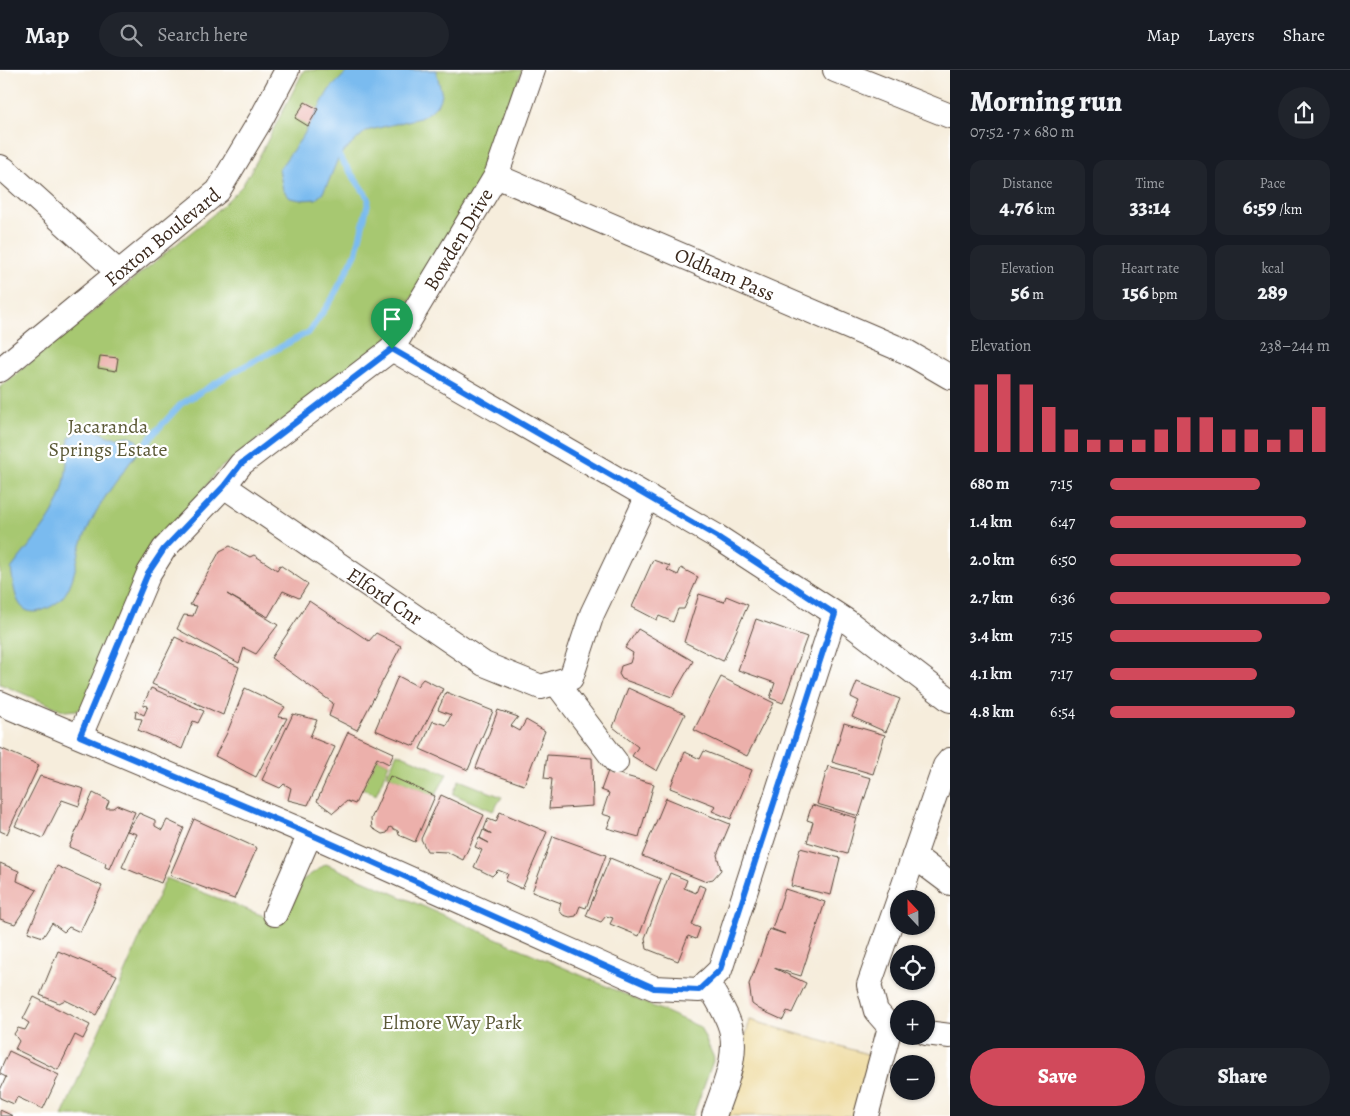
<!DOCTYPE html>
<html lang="en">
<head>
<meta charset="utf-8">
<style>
	:root { --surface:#171b24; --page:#20242c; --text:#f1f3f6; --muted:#9ea1a6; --line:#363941; --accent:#d1495b }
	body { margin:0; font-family:Alegreya,serif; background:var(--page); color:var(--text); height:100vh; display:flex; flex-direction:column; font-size:19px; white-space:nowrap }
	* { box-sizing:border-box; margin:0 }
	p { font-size:16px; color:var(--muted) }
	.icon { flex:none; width:28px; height:28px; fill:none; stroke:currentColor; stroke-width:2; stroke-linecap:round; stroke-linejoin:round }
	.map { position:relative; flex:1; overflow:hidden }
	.details { display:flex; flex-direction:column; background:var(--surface); width:400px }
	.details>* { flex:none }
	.needle { width:32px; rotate:338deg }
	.tools { position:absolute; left:890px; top:820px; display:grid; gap:10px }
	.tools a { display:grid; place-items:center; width:45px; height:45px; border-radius:50%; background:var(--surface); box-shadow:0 1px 4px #0004; font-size:25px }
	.pin { position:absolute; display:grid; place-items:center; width:42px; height:42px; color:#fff; margin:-51px -21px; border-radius:50% 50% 50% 0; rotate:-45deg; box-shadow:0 0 5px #0007 }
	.pin .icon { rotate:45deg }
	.round { display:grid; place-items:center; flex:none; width:52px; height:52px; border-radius:26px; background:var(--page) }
	.head { display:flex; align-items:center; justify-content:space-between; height:85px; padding:0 20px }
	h1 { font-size:28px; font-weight:800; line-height:38px }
	.stats { display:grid; grid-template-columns:repeat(3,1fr); gap:8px; height:85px; padding:5px 20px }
	.stats div { display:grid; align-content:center; border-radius:12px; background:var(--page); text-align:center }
	.stats b { font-size:21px; font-weight:800 }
	.stats small { font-size:14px; font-weight:400 }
	.stats p { font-size:14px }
	.chart { height:140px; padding:10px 20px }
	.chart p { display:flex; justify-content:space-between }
	.chart svg { width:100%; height:90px; margin-top:5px; stroke:var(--accent); stroke-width:6 }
	.cta { display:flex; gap:10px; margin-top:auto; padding:10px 20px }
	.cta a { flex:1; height:58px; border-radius:30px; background:var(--accent); color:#fff; font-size:20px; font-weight:800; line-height:58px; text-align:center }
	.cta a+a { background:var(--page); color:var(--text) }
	ul { padding:0 20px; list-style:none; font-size:16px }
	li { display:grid; grid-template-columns:80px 60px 1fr; align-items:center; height:38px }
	li i { height:12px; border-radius:6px; background:var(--accent) }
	header { display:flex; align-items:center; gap:30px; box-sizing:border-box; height:70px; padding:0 25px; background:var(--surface); border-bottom:1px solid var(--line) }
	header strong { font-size:24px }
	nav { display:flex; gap:28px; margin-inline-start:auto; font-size:18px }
	.search { width:350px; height:45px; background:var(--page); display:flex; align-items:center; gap:12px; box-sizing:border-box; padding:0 18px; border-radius:28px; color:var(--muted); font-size:19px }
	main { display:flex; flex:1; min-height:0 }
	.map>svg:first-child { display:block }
</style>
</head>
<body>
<header>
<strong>Map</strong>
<div class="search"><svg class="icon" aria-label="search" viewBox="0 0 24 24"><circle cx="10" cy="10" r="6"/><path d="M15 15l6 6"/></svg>Search here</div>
<nav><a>Map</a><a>Layers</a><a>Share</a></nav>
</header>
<main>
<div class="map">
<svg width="950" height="1046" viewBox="0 0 950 1046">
	<rect width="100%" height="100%" fill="#fff"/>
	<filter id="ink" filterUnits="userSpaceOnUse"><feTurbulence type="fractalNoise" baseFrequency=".02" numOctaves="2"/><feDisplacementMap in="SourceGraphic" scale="10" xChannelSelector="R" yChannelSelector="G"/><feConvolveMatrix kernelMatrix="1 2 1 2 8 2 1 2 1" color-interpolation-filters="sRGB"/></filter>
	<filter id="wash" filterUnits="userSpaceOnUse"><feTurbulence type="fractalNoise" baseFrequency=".0096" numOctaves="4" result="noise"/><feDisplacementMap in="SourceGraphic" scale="20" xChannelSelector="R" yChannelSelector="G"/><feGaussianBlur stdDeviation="1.12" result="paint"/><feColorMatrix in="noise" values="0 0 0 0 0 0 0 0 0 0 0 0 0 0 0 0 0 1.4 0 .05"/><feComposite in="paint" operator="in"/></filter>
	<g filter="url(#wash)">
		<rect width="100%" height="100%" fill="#f6eddc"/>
		<!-- green -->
		<path fill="#a7c871" stroke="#717948" d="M304,0H522L490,94L386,271L219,399L149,490L89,634L77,640L65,641L0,614V317L215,143L242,116L260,85Z
			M397,683L447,704L435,726L387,705Z
			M377,688L389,694L376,725L362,718Z
			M459,710L502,727L493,741L453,724Z
			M326,794L700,957L714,988L693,1046H62L166,808L279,852L301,811Z"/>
		<!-- sand -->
		<path fill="#eeda9e" stroke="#94825e" d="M750,950L874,986L858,1046H722Z"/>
		<!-- water -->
		<path fill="#7abbef" stroke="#5a7286" d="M349,0H436L442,25L437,35L430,42L420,48L366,61L339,86L328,113L322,124L316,129L301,130L290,128L283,120L279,99L303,66L329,20Z
			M87,359C101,359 103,367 114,367C119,368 125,366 130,366L137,371L139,380C123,403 104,425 92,450C88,458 84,467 81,475C76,492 74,516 61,529C56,535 42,542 34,542C14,542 14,514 11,499C30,473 57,447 64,414C67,399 68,383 69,368L78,361Z"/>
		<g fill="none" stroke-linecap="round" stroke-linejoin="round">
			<!-- stream -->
			<path stroke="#7abbef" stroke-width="6" d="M139,380L181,334L239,299L309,262L332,229L356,183L369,129L339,86"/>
		</g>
		<g id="blocks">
			<!-- building -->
			<path fill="#ecb0ab" d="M305,32L318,39L308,56L295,48Z
				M100,286L118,288L116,301L98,298Z
				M230,476L250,487L254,485L277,500L280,495L308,514L299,528L283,521L268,547L227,524L278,555L256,584L244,578L239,593L177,559L184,545L193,546L197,536L190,535L220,481Z
				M653,490L670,496L667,500L678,505L681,498L698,507L684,539H678L673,552L659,546L657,550L632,537Z
				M699,524L724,532L726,526L748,535L723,591L684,572Z
				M309,531L369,571L376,563L401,576L357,660L329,646L333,633L271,588Z
				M756,549L807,567L783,633L770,628L775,613L738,600Z
				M638,559L693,591L672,627L622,609L619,604L621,596L630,593L633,583L625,578Z
				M175,567L239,597L223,645L152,614Z
				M398,606L417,616L423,609L443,619L414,676L375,660Z
				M721,607L774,633L747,686L694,660Z
				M857,612L900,629L886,662L852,647L859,631L851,627Z
				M151,618L204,641L198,653L193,651L182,679L138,660L142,649L135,648L136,641L144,645L148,636L143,635Z
				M245,618L285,637L278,647L287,648L256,707L215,686L227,663Z
				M628,618L685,644L657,701L632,686L638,677L613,657Z
				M446,622L493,641L468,700L420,679L433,651L446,655L451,645L438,640Z
				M498,640L518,647L511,656L520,661L526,650L545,661L524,715L476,698Z
				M293,644L317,650L310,667L335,677L308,735L288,730L291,718L284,714L280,718L262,710Z
				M844,653L885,665L873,704L832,692Z
				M348,662L394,683L389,694L377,688L355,734L347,731L333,743L317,731Z
				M0,678L39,695L7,764L0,761Z
				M704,681L752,700L731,749L712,741L716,736L670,718L685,682L700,689Z
				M547,685L592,688L593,736L549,739L552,709L544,708Z
				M828,696L871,708L859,746L817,734Z
				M608,701L654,714L639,767L607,758L612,747L602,744L609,723L601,720Z
				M40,706L84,719L79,736L62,730L43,768L15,756Z
				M390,706L435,726L415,772L399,765L398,761L390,757L387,763L382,764L372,758L371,749Z
				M93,723L109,731L106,738H113L117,735L135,742L110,799L105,797L106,793L69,777Z
				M441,725L484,745L463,790L447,782L427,781L421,769Z
				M666,728L730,754L717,785L721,800L713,809L704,811L642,786Z
				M812,735L857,748L847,784L807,772L813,752L807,750Z
				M500,742L547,762L522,819L505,811L508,804L498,800L492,806L474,797L482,780L475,777L479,768L489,773L480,768L483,760L492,764L484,759L488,749L496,752Z
				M139,743L155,750V756L162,760L167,750L184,758L161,813L122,797L137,764L127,761Z
				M194,749L257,778L234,829L170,805Z
				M553,766L606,785L586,838L580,836L576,846L570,847L563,845L559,840L561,833L532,822Z
				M800,778L840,788L831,825L791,816Z
				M610,788L661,809L639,866L610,854L613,848L606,846L601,852L586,846Z
				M0,793L19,801L17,811L37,820L15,854L0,849Z
				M57,796L102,816L80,862L69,857L64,862L52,853L43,867L28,862Z
				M670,803L687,810L684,818L696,823L699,815L706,818L692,855L700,858L696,869L688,866L678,891L647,879L645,868Z
				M785,819L825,832L801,906L774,898L806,913L792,943L787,941L783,950L759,939L752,934L749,914L758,892L769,859L785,864L772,859Z
				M58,881L117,905L96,945L65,930L59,933L40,925Z
				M34,927L90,955L83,969L75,965L58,1000L15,979L19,971L14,964L18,958L25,960L29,953L23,949Z
				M9,981L59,1005L43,1039L17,1027L14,1034L0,1028V1020L6,1007L0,1004V1001Z
				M0,1040L13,1046H0Z"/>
		</g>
	</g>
	<g filter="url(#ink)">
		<use href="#blocks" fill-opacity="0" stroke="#57473a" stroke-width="1"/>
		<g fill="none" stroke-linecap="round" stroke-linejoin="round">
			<defs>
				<g id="minor">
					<path d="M835,0L950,46"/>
					<path d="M0,97L4,99L118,202"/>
					<path id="s1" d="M496,106L907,282L950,307"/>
					<path d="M392,279L716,466L848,552L950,630"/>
					<path id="s2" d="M0,300L218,121L260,51L287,0"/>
					<path id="s3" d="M224,416L484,594L541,617L571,608L592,544L648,426"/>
					<path d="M556,613L616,692"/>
					<path d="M0,633L310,764L654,918L699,920L720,900L835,544"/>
					<path id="s4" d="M80,666L149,503L164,479L224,416L241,394L392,279L496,106L533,0"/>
					<path d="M914,786L950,813"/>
					<path d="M899,829L945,696L950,690"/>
					<path d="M275,844L310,764"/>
					<path d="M707,912C715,926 724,939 729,953C741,983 723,1018 714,1046"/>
					<path d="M926,963L950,966"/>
					<path d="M866,1046L890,957L876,941L869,915L899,829"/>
				</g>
			</defs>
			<!-- minor casing -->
			<use href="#minor" stroke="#57473a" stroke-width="26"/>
			<!-- minor -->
			<use href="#minor" stroke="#fff" stroke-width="24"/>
		</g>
	</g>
	<g fill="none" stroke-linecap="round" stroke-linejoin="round" filter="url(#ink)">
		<defs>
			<path id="route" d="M392,279L716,466L835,544L720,900L699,920L654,918L310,764L80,666L148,503L164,479L224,416L241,394Z"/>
		</defs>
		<!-- route casing -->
		<use href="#route" stroke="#fff" stroke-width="10"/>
		<!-- route -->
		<use href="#route" stroke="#1a73e8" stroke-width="6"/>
	</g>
	<g text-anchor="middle" stroke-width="4.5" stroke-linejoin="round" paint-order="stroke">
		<!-- street labels -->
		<g font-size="20" fill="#3b2a1e" stroke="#fff">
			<text dy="7" stroke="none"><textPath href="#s2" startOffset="210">Foxton Boulevard</textPath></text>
			<text dy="7" stroke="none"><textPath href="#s4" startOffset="638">Bowden Drive</textPath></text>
			<text dy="7" stroke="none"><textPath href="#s1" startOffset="249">Oldham Pass</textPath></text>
			<text dy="7" stroke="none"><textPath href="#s3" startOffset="195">Elford Cnr</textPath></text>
		</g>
		<!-- park labels -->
		<g font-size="20" fill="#5b5937" stroke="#fff">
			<text x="108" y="363">Jacaranda<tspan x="108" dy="23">Springs Estate</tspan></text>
			<text x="452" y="959">Elmore Way Park</text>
		</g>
	</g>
</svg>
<div class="tools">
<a><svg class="needle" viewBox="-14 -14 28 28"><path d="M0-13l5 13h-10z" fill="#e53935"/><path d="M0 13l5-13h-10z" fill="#9ea1a6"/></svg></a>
<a><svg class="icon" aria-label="locate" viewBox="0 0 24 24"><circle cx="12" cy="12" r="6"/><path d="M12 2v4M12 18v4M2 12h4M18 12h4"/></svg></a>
<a>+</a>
<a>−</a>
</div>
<div class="pin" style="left:392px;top:279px;background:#1e9e55"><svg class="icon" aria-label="arrive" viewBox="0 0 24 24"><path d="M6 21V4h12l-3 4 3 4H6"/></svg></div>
</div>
<section class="details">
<div class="head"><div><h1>Morning run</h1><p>07:52 · 7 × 680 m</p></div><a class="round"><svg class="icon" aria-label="share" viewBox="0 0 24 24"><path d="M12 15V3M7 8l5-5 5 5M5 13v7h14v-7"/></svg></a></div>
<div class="stats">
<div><p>Distance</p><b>4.76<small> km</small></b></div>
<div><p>Time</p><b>33:14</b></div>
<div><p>Pace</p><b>6:59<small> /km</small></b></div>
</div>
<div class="stats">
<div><p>Elevation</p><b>56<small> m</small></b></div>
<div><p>Heart rate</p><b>156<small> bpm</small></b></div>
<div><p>kcal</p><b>289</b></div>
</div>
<div class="chart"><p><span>Elevation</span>238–244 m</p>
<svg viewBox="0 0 160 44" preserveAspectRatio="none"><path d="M5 44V11M15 44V6M25 44V11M35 44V22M45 44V33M55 44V38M65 44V38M75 44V38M85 44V33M95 44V27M105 44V27M115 44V33M125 44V33M135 44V38M145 44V33M155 44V22"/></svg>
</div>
<ul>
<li><b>680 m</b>7:15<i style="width:68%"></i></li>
<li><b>1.4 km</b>6:47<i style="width:89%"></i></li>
<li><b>2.0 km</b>6:50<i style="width:87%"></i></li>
<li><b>2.7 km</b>6:36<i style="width:100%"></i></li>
<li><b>3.4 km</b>7:15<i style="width:69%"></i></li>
<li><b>4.1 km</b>7:17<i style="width:67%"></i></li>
<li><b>4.8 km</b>6:54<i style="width:84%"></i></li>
</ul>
<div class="cta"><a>Save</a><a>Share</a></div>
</section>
</main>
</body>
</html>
